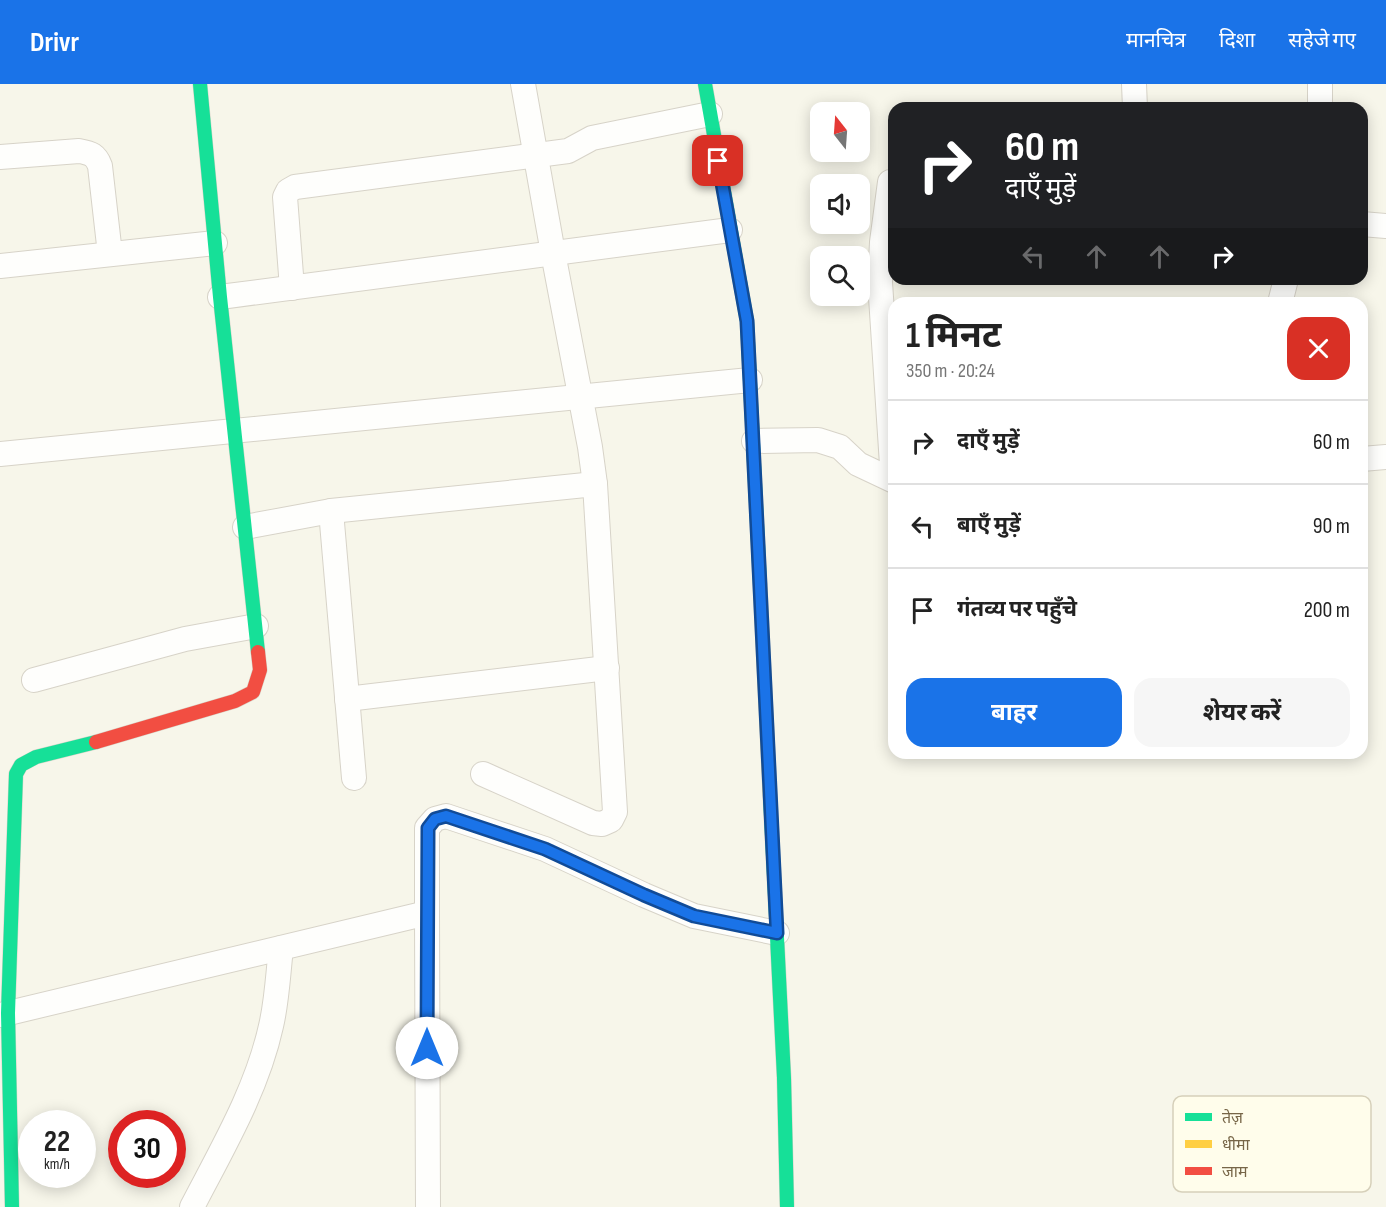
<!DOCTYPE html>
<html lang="hi">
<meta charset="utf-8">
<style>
:root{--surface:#fff;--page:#f6f6f6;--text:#222;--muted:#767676;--line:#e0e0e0;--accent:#1a73e8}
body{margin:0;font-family:"Sofia Sans Condensed","Noto Sans Devanagari",sans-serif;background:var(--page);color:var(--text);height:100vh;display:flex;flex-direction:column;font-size:22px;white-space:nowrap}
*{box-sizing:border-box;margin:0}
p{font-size:20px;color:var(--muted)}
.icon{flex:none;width:33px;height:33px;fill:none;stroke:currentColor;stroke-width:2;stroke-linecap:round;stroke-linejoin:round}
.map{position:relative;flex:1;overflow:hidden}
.side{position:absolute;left:888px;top:213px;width:480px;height:462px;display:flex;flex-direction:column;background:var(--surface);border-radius:18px;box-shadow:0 3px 15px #0003}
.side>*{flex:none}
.banner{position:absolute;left:888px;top:18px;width:480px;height:183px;border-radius:18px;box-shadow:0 3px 15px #0003;background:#202124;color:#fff;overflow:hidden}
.needle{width:39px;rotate:343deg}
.controls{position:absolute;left:810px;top:18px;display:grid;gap:12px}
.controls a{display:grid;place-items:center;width:60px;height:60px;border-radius:12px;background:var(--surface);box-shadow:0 3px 15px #0003;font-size:30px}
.speed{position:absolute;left:18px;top:1026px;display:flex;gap:12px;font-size:30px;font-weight:700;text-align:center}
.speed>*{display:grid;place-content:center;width:78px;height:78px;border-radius:50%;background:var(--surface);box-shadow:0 3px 15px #0003;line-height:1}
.speed small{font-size:15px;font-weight:400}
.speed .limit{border:9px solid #d22;background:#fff;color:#111}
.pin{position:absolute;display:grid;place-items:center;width:51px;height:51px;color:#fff;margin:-26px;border-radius:12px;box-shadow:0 3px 9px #0006}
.me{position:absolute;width:66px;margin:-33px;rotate:0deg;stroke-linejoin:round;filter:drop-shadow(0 0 4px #0008)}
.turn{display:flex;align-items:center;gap:21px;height:126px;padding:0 18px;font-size:27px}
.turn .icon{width:78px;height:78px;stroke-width:2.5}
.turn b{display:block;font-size:42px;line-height:51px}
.lanes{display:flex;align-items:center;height:57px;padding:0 18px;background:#0003;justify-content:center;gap:30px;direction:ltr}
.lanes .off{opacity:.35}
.round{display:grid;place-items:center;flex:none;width:63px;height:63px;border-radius:18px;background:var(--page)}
.head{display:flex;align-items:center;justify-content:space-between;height:102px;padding:0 18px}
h1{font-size:36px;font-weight:700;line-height:45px}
.button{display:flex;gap:12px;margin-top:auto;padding:12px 18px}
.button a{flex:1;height:69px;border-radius:18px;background:var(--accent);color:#fff;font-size:24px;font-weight:700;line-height:69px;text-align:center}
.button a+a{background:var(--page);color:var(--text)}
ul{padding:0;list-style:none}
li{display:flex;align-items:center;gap:18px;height:84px;padding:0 18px;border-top:2px solid var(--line)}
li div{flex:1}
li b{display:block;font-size:22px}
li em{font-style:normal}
header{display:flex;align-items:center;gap:36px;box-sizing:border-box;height:84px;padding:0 30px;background:var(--accent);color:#fff}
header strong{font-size:28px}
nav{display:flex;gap:33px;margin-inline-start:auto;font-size:21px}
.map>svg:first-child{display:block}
</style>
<header>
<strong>Drivr</strong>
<nav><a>मानचित्र</a><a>दिशा</a><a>सहेजे गए</a></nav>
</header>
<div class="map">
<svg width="1386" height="1123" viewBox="0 0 1386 1123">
<rect width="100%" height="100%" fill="#f7f6ea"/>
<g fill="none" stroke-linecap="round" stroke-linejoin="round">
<defs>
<g id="street">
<polyline points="1134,0 1135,24"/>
<polyline points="1320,24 1320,0"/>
<path d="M0,73L79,67C91,69 96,71 100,82L110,170"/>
<polyline points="890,98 882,158 880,198 893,396"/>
<polyline points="1362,140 1386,142"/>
<polyline points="0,182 215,159"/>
<polyline points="292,204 285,113 288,107 295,103 568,67 592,54 710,30"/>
<polyline points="220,213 730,146"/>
<polyline points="1280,219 1286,195"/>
<polyline points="754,357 818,356 840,363 858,380 894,397"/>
<polyline points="0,370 750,296"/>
<polyline points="1362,375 1386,373"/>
<polyline points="331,427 354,694"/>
<polyline points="245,443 331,427 595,400"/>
<polyline points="34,596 185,555 256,542"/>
<polyline points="347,615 607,584"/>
<polyline points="483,690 593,739 602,740 611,736 615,728 595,400 590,363 553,169 523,0"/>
<polyline points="427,829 428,1123"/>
<polyline points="0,931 427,829 427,744 435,735 446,732 545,765 644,811 694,832 777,849"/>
<path d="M192,1123C222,1065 257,1006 271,942C277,917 278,890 281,864"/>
</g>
<g id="fast">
<polyline points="200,0 220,213 258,568"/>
<polyline points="705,0 747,237 760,500"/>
<polyline points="770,712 784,994 787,1123"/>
<polyline points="12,1123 8,929 16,690 21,681 36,673 96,658"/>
</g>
<polyline id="slow" points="760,500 770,712"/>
<polyline id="jam" points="96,658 235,617 253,608 260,586 258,568"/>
</defs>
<use href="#street" stroke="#d7d3c8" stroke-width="26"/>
<use href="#fast" stroke="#d7d3c8" stroke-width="15"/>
<use href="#slow" stroke="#d7d3c8" stroke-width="15"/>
<use href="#jam" stroke="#d7d3c8" stroke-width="15"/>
<use href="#street" stroke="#fefefc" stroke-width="24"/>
<use href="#fast" stroke="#16e098" stroke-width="14"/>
<use href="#slow" stroke="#ffcf43" stroke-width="14"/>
<use href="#jam" stroke="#f24e42" stroke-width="14"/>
</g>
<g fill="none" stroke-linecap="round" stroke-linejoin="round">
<defs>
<polyline id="route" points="427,964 428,744 435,735 446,732 545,765 644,811 694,832 777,849 747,237 718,77"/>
</defs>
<use href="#route" stroke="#114b97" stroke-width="15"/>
<use href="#route" stroke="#1a73e8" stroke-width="10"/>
</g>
<rect x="1173" y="1012" width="198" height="96" rx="9" fill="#fffdeb" stroke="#d6d0ba" stroke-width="1.5"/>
<rect x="1185" y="1029" width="27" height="8" fill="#16e098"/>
<rect x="1185" y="1056" width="27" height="8" fill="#ffcf43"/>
<rect x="1185" y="1083" width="27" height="8" fill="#f24e42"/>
<g font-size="16" fill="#776648">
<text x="1222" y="1039">तेज़</text>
<text x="1222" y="1066">धीमा</text>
<text x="1222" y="1093">जाम</text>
</g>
</svg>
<div class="controls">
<a><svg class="needle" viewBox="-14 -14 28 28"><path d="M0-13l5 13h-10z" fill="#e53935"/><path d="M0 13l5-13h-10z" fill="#767676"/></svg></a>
<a><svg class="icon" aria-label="sound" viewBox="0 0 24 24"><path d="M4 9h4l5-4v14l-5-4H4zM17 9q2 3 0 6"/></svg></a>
<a><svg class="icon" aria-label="search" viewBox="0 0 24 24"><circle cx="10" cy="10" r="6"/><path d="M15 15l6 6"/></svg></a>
</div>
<div class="speed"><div>22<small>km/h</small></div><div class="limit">30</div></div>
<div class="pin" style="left:718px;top:77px;background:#d93025"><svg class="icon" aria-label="arrive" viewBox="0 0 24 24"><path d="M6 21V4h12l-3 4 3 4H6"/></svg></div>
<svg class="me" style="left:427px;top:964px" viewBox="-20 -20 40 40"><circle r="19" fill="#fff"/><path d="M0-13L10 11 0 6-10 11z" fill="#1a73e8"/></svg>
<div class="banner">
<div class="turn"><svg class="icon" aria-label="right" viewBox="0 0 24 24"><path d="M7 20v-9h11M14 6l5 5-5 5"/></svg><div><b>60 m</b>दाएँ मुड़ें</div></div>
<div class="lanes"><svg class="icon off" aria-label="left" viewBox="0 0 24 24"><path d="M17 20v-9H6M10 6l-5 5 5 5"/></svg><svg class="icon off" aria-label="ahead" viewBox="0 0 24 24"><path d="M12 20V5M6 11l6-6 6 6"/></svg><svg class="icon off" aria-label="ahead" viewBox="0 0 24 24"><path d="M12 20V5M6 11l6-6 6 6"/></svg><svg class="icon" aria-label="right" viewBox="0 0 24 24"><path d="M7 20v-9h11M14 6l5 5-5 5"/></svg></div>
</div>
<section class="side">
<div class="head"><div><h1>1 मिनट</h1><p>350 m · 20:24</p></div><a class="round" style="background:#d93025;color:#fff"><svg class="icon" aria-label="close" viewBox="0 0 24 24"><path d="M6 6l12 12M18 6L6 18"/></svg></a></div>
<ul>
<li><svg class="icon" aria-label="right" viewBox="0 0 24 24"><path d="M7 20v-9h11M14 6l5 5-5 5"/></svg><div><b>दाएँ मुड़ें</b></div><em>60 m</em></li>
<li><svg class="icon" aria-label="left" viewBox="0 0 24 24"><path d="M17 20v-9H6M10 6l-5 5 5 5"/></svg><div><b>बाएँ मुड़ें</b></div><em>90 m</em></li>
<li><svg class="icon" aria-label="arrive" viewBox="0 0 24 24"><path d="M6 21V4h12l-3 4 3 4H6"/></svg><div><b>गंतव्य पर पहुँचे</b></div><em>200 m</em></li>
</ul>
<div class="button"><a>बाहर</a><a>शेयर करें</a></div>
</section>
</div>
